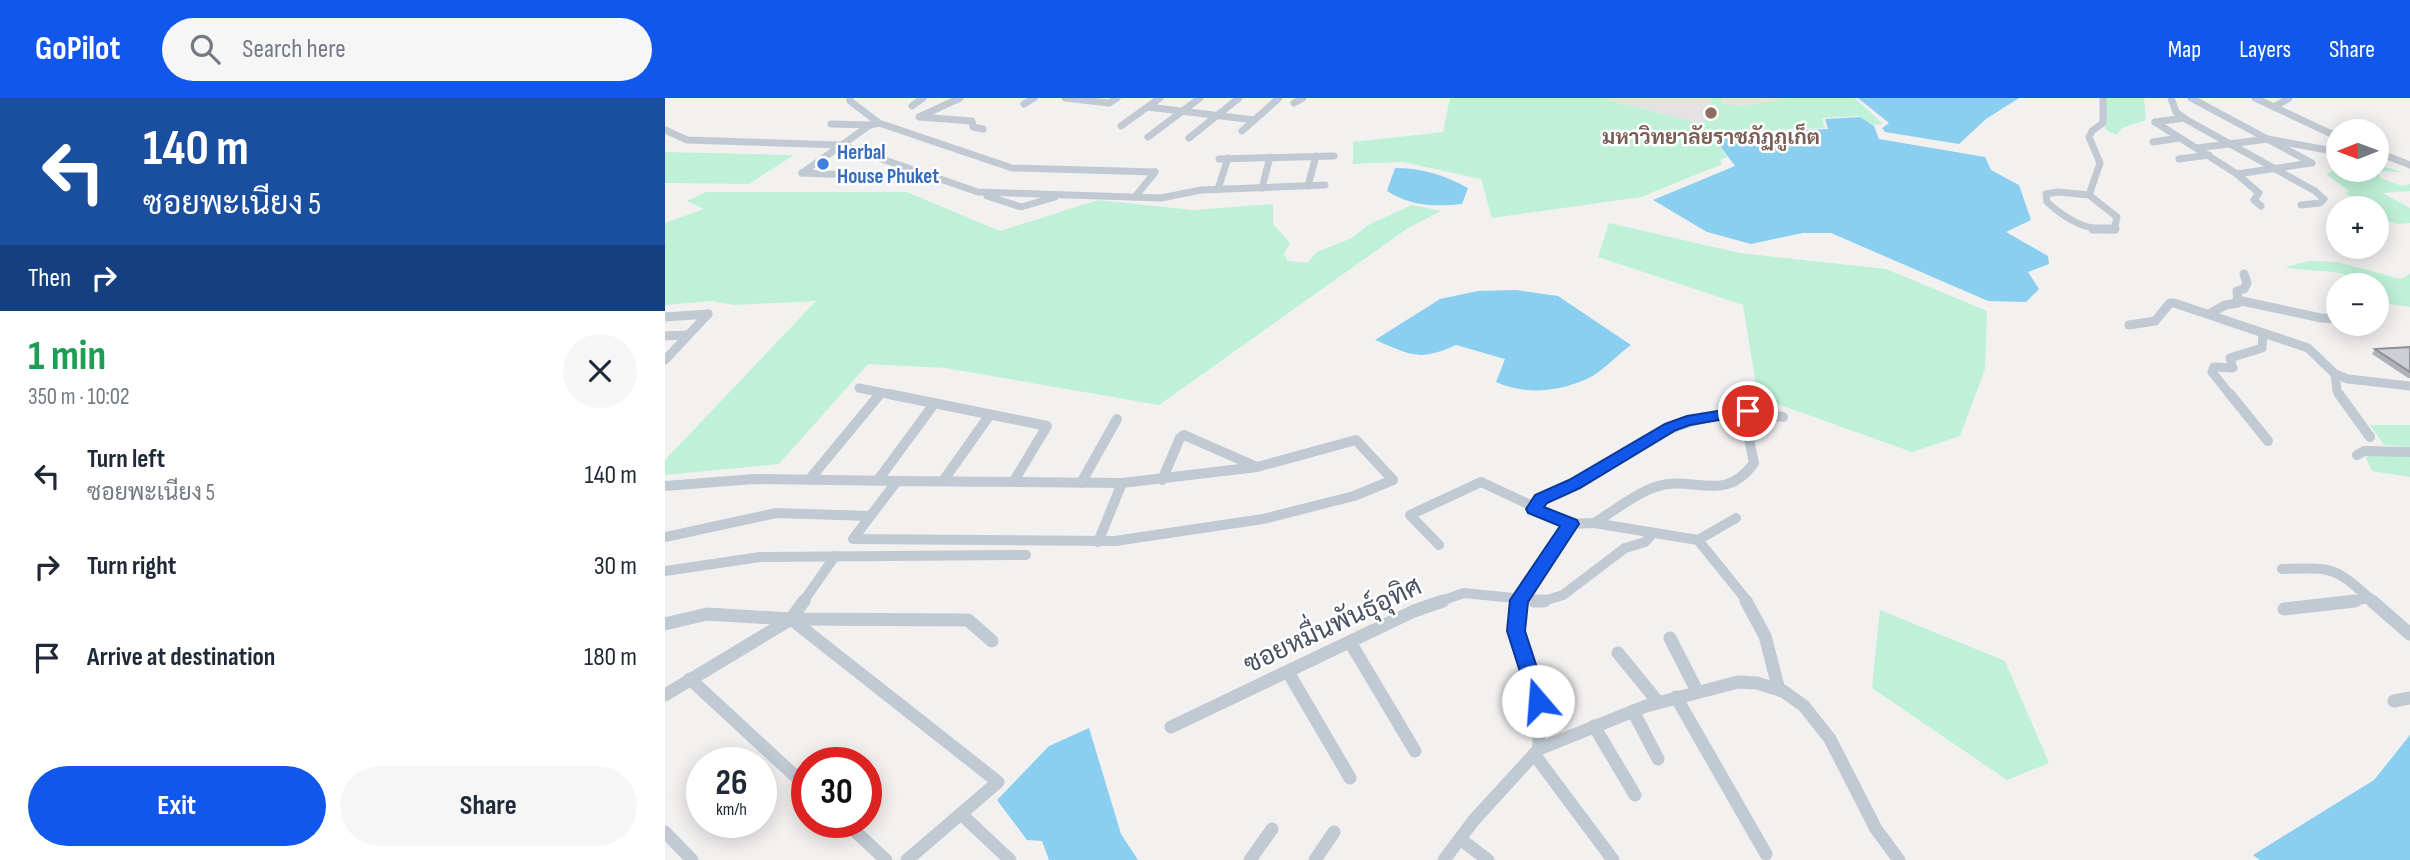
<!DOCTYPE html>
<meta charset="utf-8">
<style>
:root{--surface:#fff;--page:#f6f6f7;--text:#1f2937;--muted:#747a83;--accent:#1257eb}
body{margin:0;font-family:"Sofia Sans Condensed",Sarabun,sans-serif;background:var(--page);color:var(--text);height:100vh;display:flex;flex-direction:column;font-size:26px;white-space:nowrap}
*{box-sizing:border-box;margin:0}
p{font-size:23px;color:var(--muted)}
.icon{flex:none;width:38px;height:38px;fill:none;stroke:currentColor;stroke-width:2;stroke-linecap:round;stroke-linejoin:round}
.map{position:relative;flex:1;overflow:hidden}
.drawer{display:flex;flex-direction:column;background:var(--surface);width:665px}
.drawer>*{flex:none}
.banner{background:#1a4fa0;color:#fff;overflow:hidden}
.needle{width:46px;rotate:269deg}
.fabs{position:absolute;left:1661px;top:21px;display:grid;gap:14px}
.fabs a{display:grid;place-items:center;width:63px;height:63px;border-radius:50%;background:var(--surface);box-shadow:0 4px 18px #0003;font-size:35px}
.speed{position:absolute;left:21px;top:649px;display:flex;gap:14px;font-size:35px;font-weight:700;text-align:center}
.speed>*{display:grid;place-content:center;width:91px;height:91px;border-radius:50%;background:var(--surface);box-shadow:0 4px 18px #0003;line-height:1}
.speed small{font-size:18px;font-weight:400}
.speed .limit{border:10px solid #d22;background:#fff;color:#111}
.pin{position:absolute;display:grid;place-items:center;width:60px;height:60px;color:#fff;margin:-30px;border:4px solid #fff;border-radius:50%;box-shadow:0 2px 7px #0007}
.me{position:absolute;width:77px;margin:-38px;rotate:342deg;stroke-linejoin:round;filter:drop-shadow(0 0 5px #0008)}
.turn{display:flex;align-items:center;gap:24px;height:147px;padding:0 28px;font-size:32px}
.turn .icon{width:91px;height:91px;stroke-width:2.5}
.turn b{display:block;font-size:49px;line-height:60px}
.then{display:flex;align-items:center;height:66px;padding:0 28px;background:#0003;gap:14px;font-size:26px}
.round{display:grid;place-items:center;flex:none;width:74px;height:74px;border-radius:37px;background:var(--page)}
.overview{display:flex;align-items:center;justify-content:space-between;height:119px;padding:0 28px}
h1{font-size:42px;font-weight:700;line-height:52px;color:#1e9e55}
.button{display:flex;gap:14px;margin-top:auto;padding:14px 28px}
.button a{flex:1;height:80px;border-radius:42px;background:var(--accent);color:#fff;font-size:28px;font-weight:700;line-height:80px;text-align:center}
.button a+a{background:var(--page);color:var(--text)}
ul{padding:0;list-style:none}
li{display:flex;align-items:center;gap:21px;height:91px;padding:0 28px}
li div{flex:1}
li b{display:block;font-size:26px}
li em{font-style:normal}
header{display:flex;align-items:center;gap:42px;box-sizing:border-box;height:98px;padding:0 35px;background:var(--accent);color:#fff}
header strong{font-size:33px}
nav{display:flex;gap:38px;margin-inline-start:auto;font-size:24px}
.search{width:490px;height:63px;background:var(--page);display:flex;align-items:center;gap:18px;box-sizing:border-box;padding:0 24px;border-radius:38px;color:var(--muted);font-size:26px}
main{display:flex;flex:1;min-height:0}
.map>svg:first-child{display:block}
</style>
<header>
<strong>GoPilot</strong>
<div class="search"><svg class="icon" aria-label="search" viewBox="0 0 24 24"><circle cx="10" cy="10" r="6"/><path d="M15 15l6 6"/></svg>Search here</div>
<nav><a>Map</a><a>Layers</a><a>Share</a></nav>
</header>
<main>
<section class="drawer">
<div class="banner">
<div class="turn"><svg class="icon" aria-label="left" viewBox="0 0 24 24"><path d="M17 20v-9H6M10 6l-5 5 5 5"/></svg><div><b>140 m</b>ซอยพะเนียง 5</div></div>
<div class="then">Then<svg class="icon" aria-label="right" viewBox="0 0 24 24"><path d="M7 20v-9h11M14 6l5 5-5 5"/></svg></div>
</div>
<div class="overview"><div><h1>1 min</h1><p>350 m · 10:02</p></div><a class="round"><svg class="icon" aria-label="close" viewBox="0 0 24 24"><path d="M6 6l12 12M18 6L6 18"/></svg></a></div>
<ul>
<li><svg class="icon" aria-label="left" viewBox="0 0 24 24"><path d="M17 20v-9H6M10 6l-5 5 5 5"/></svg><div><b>Turn left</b><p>ซอยพะเนียง 5</p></div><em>140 m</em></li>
<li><svg class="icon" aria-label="right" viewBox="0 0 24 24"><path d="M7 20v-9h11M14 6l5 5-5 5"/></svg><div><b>Turn right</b></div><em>30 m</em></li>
<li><svg class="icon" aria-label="arrive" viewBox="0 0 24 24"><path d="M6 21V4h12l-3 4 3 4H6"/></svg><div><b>Arrive at destination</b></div><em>180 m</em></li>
</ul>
<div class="button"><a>Exit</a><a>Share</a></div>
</section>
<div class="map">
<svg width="1745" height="762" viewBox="0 0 1745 762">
<rect width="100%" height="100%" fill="#f3f1f0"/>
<polygon fill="#e4e2e2" points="935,0 1147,0 1051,30"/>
<g fill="#bef1d8">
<polygon points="785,0 935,0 1033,25 1052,19 1045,0 1057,0 1057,6 1080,8 1124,0 1190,0 1218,26 1209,27 1193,18 1157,20 1160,30 1109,32 1099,40 1083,41 1067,32 1045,35 1062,59 1055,62 1057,66 976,99 827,120 816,81 738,64 688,66 688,44 778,34"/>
<polygon points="1441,0 1479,0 1481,22 1457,30 1451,37 1440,31"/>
<polygon points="0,54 129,57 84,86 0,85"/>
<polygon points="1712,67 1738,74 1713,73 1715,80 1737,88 1745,86 1745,93 1718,95 1745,110 1745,125 1732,126 1714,120 1717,116 1714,112 1703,109 1680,95 1684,93 1661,76 1673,71 1712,72"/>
<polygon points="41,94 242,94 335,133 433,102 528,112 608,106 608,126 625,145 619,156 623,163 642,165 652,154 687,140 705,126 747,107 776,113 743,130 494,307 281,270 203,266 114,366 0,377 0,362 151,203 69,207 47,203 0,207 0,125 39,111 22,103"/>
<polygon points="944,125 1075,155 1221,171 1322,213 1320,271 1295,338 1247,354 1093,299 1078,207 933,159"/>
<path d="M1644,163L1672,164L1736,181L1745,176V209L1712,204V187H1698L1699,185C1676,169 1645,175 1620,169Z"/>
<polygon points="1705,327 1745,327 1745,349 1719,347"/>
<polygon points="1708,356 1745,357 1745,379 1707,373 1701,360"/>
<polygon points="1215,512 1340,563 1384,665 1342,682 1207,590"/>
</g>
<g fill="#8acff0">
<polygon points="1193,0 1354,0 1321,21 1294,46 1220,34 1217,30 1224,25"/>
<polygon points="1195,19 1209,28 1214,41 1320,59 1326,72 1354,87 1366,122 1341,134 1383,158 1384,166 1363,174 1374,191 1361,204 1323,203 1166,135 1138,135 1086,146 1042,134 988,102 1070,68 1045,35 1066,33 1082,43 1103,42 1113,33 1163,31 1160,21"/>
<path d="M730,70C757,70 780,77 803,90L797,106C771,109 745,108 722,93Z"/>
<path d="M851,192L893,198L966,247C952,257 937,274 922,281C892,294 860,297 831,284L840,261L791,247C753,264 747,257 710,242L775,201L813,193Z"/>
<polygon points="424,630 456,736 473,762 384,762 377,743 362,742 332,702 384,648"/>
<polygon points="1745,637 1745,762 1595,762 1588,757 1709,682"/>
</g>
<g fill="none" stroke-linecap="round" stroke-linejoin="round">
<g stroke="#c1c9d3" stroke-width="7">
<polyline points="185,0 185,3 214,25 347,70 490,74"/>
<polyline points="295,0 254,19 307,23 308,29 318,31"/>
<polyline points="400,0 444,5 452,0"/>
<polyline points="1506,0 1511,14 1522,22 1650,93 1659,101 1655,105 1636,107"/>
<polyline points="1526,0 1647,65"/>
<polyline points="1590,0 1673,39"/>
<polyline points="629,5 638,0"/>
<polyline points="359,6 369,0"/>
<polyline points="247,8 258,0"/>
<polyline points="483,9 589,22"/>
<polyline points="1609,9 1624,0"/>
<polyline points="1490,24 1572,76 1594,95 1589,102 1596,108"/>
<polyline points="1490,24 1519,20"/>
<polyline points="166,26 205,27"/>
<polyline points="456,28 495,0"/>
<polyline points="0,32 22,42 176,47 313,94 496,100 536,92 660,87"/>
<polyline points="577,33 614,0"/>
<polyline points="483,39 535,0"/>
<polyline points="524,40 574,0"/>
<polyline points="1488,44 1514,40"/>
<polyline points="1532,50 1603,41 1673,54"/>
<polyline points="1712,54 1745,67"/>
<polyline points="554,61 669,58"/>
<polyline points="1514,61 1544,57"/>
<polyline points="137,75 260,80"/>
<polyline points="137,75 205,27 214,25"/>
<polyline points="1572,76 1646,65"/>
<polyline points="643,88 651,58"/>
<polyline points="597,90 605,59"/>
<polyline points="553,91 563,60"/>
<path d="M1393,94L1424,97L1452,119L1449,132C1421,133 1402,122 1382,104L1381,96Z"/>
<polyline points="1424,97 1435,65 1424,39 1427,33 1438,25 1438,0"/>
<polyline points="322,98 356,109 390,99"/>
<polyline points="470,99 490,74"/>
</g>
<g stroke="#c1c9d3" stroke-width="9">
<polyline points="1428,131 1450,131"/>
<polyline points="1572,202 1656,220 1673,221"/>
<polyline points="1544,216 1560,207 1573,205 1572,193 1579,191 1582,185 1579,176"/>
<polyline points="0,219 43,216"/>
<polyline points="1464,227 1490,223 1505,205 1509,205 1643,250 1670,276 1683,281 1745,288"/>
<polyline points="0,238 23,237"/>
<polyline points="0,262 43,216"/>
<polyline points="1670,276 1672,293 1675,298"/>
<polyline points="194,290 233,298"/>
<polyline points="214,298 216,295"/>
<polyline points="1566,298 1547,274 1549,269 1568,270 1565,260 1597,250 1598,235"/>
</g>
<g stroke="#c1c9d3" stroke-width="10">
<polyline points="224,296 382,328 349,383"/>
<polyline points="1565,296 1603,343"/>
<polyline points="1674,296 1705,339"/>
<polygon points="691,342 728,382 689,398 598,421 450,443 188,441 232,383 457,385 592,369"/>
<polyline points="1692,357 1699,353 1745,354"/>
<polyline points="144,382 215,296"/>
<polyline points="213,382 269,306"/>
<polyline points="497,382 515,340 519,337 592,369"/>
<polyline points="278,383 324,318"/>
<polyline points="416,385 452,321"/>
<polyline points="0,388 89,381 232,383"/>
<path d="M869,411C880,395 901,390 918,381C992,337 1027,306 1118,319"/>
<path d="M929,425C948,414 969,396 990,389C1028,376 1059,407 1089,365L1083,336"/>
<polyline points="0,439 111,415 205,418"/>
<polyline points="1033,442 1071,420"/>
<polyline points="433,444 457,385"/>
<polyline points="774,447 745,417 816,384 906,426 929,425 1033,442 1083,504"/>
<path d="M1617,471C1672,470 1667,468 1709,504"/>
<polyline points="0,473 95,459 361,457"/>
<polyline points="138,504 170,458"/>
<polyline points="773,504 799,495 878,503 898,497 960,450 980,444 988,435"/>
<polyline points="854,504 906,426"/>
<polyline points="1679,504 1705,500"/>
</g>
<g stroke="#c1c9d3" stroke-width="13">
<polyline points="854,503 851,533 873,603 874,651"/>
<polyline points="869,503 879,503"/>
<polyline points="1081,503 1100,538 1114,592"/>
<polyline points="1707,503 1745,536"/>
<polyline points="1619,511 1690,503"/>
<polyline points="126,521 333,684 242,762"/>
<polyline points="0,526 42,516 126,521 303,522 327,543"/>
<polyline points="1005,540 1032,593"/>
<polyline points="685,544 750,653"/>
<polyline points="953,555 993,604"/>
<polyline points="623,574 685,680"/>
<polyline points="25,581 142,689"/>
<polyline points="0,597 126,521 139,503"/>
<polyline points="1011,599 1101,756"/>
<polyline points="1729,603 1745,600"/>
<polyline points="968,613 993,661"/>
<polyline points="929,628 970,697"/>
<polyline points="506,629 749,513 778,503"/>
<polyline points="869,656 948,762"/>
<polyline points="296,716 345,762"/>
<polyline points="180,724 221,762"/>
<polyline points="0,734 27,762"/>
<polyline points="795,741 823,762"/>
<polyline points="585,762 607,731"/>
<polyline points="650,762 669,734"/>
<polyline points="779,762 809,722 874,651 981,608 1073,584 1092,585 1118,593 1139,608 1165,641 1211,731 1234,762"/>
</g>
</g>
<polygon fill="#afb2b8" points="1745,249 1745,280 1743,280 1707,256 1710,251"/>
<polygon fill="#cccfd6" stroke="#8f9196" stroke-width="2" points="1745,249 1745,274 1710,251"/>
<polygon fill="#1257eb" stroke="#0c3999" stroke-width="2" points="1083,308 1090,313 1088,316 1025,327 1011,332 915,390 882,405 879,409 912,422 914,426 863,504 860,533 883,603 880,608 873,611 866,608 842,533 845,502 895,428 863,415 861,411 870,397 904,382 1000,326 1022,318"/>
<circle fill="#8d6e63" stroke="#fff" stroke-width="2.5" cx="1046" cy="15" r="7"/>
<circle fill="#3f7fe0" stroke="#fff" stroke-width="2.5" cx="158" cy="66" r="7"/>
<g text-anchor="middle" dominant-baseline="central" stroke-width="5" stroke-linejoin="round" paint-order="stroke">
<g font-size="21" font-weight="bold" fill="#785e54" stroke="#fff">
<text x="1046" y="39">มหาวิทยาลัยราชภัฏภูเก็ต</text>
</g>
<g font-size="21" font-weight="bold" fill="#366cbe" stroke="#fff" text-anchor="start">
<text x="172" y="54">Herbal<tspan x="172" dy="24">House Phuket</tspan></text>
</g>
<g font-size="26" fill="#47515f" stroke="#fff">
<text transform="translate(668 528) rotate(-25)">ซอยหมื่นพันธุ์อุทิศ</text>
</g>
</g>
</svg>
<div class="fabs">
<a><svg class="needle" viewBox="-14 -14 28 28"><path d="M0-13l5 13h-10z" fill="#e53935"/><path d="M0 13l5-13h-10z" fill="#747a83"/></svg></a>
<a>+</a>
<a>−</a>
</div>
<div class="speed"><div>26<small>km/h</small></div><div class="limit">30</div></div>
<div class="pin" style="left:1083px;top:313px;background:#d93025"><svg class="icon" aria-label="arrive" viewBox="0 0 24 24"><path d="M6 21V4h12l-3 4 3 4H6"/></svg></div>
<svg class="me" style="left:873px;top:603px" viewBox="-20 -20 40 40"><circle r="19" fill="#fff"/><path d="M0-13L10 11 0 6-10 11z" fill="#1257eb"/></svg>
</div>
</main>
